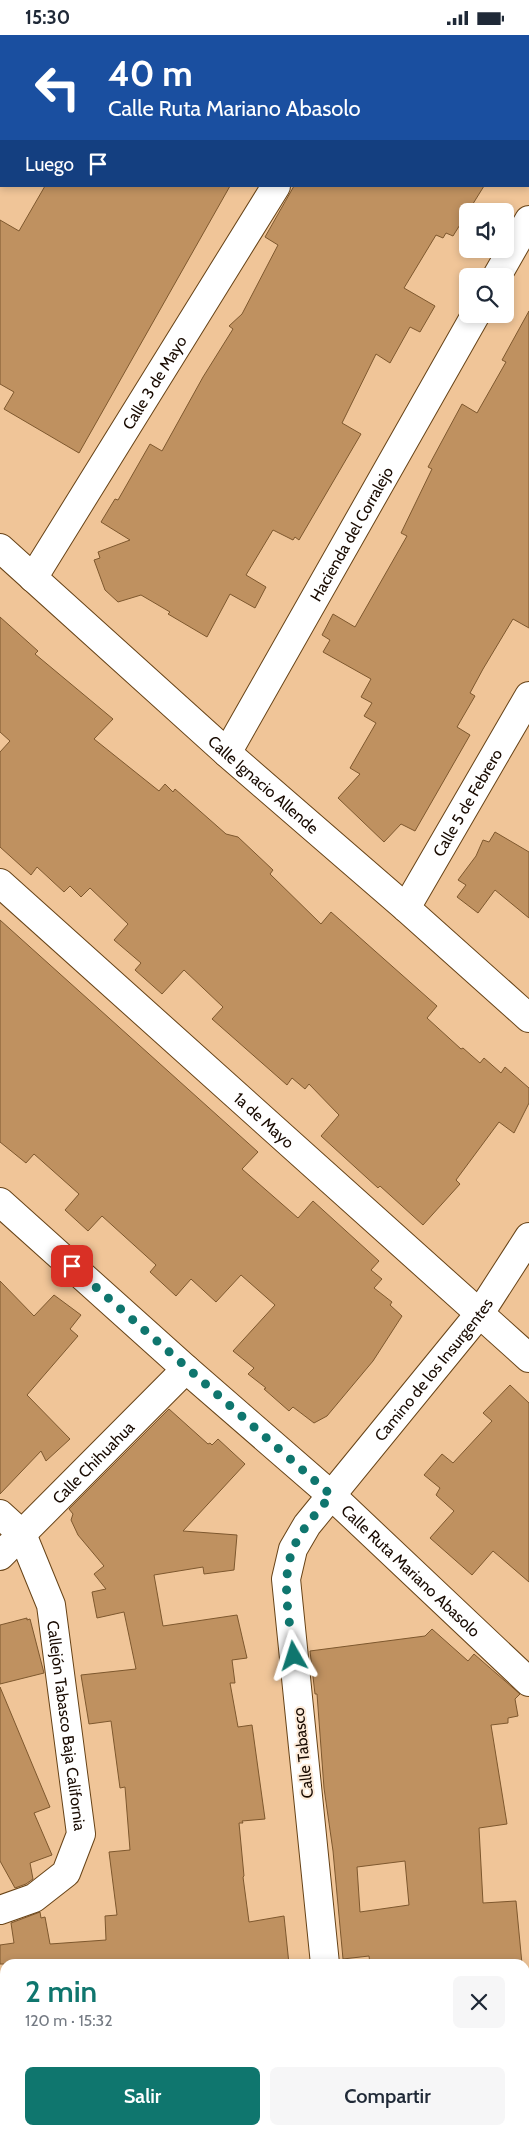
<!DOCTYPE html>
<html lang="es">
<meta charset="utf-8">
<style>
:root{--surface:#fff;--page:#f6f6f7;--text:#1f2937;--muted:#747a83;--accent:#0f766e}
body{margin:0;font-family:Cabin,sans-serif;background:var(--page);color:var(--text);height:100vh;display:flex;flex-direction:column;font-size:19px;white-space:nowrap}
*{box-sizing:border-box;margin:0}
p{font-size:16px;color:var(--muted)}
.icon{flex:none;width:28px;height:28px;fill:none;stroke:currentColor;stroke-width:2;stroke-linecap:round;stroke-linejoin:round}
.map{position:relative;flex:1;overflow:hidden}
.side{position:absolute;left:0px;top:1924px;width:530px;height:176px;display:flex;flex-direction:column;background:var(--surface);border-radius:15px 15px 0 0;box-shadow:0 2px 8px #0003}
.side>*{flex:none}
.hud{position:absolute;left:0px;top:0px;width:530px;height:152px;box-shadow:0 2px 8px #0003;background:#1a4fa0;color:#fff;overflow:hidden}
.buttons{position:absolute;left:459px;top:168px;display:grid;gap:10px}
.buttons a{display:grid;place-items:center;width:55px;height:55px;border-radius:8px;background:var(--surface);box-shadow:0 2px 8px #0003;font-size:25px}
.pin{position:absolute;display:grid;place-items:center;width:42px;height:42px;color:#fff;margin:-21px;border-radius:10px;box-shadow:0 2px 8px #0006}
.me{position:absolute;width:55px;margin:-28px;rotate:354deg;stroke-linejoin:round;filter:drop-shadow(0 0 4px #0008)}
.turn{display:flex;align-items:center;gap:18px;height:105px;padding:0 25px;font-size:22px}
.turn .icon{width:65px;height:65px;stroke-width:2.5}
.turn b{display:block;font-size:35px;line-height:42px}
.then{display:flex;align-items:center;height:48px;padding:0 25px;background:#0003;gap:10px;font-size:19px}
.round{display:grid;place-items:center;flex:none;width:52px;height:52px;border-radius:8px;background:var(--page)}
.headline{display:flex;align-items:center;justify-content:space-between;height:85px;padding:0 25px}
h1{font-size:30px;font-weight:600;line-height:38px;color:var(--accent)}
.primary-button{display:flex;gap:10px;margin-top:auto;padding:10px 25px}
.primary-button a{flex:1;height:58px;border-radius:8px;background:var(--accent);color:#fff;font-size:20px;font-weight:600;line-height:58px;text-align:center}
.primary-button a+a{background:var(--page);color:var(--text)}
.status{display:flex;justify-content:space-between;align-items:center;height:35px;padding:0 25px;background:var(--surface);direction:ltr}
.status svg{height:14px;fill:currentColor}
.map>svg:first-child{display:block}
</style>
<div class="status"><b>15:30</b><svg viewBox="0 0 49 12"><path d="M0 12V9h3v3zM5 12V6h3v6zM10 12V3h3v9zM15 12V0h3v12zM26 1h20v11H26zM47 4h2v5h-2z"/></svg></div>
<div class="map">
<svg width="529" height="2099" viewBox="0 0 529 2099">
<rect width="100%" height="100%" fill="#f0c598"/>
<g fill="#bf9160" stroke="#7e582e" fill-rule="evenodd">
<polygon points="45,151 230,151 79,418 4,374 14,357 0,349 0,185 19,196"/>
<polygon points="294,151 484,151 453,201 446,198 443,203 436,200 404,253 435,271 420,297 410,292 390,328 376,319 342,388 361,399 299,505 295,502 293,505 273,495 246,540 266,552 255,573 230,559 207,602 168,579 170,577 141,560 118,567 105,555 94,525 100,523 98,517 130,505 101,487 115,464 118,465 150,409 162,416 203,342 233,294 229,291 242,279 278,210 265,202"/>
<polygon points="529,276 529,593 513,584 483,634 470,658 475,661 457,692 470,700 415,796 401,789 384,807 338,763 360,739 350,733 376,688 364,681 372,668 361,662 371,644 323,617 330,605 322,600 333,579 355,592 407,501 401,498 432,434 428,432 462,369 477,378 506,327 502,325"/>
<polygon points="0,582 38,616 35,619 113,684 94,704 159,756 165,749 173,757 175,754 226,799 238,802 273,835 270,839 321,889 331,877 437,971 427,983 461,1014 463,1013 480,1028 484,1023 501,1038 505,1032 529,1053 529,1068 514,1098 499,1087 456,1145 460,1149 423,1190 380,1151 378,1153 321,1101 339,1080 309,1049 305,1054 292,1043 287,1050 212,984 223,972 184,935 162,959 135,935 141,928 114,905 128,889 90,853 81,862 70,851 64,857 37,832 31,840 0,812 0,717 10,706 0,697"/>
<polygon points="495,797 529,817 529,883 495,855 478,878 457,862 466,850 458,845 476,821 483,805 489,807"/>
<polygon points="0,885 258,1117 242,1134 298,1183 313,1166 379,1226 371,1235 382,1244 374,1253 392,1267 390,1270 402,1281 373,1326 327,1381 314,1388 293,1372 289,1376 264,1354 266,1353 248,1339 254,1333 233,1316 275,1270 241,1240 216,1267 191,1244 176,1261 150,1237 156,1230 102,1181 88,1196 65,1175 79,1159 34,1119 26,1128 0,1107"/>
<polygon points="0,1246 34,1281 54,1260 81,1280 70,1294 78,1301 27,1360 70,1404 46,1426 41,1416 0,1459"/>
<polygon points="510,1350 529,1368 529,1547 493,1516 472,1540 430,1503 454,1476 436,1460 440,1453 424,1440 442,1419 453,1428 492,1386 483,1378"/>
<polygon points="169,1374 208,1409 210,1408 212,1410 218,1404 245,1429 183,1496 237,1500 234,1535 204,1539 203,1532 154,1540 163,1591 237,1580 247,1623 232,1625 235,1648 230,1648 238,1692 252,1690 265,1784 242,1786 243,1788 239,1788 244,1841 243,1842 249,1887 284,1881 289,1929 0,1929 0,1910 14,1908 11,1888 40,1877 41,1883 45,1882 50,1909 106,1905 105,1881 117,1880 109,1817 130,1815 125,1752 120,1753 111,1686 89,1689 81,1640 136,1634 124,1577 97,1583 92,1557 106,1554 94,1539 104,1531 78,1500 71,1485 73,1479 69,1474"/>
<polygon points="27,1583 27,1585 30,1584 44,1638 0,1649 0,1590"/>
<path d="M432,1594L468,1626L474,1619L520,1659L515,1664L518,1681L508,1683V1688L491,1690L507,1789L479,1793L483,1868L516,1866L522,1929H370L369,1921L343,1924L333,1816L324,1753L317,1659H315L310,1616L425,1601ZM405,1826L409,1870L360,1877L357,1832Z"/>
<polygon points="0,1652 50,1772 34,1778 52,1820 30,1828 33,1844 26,1849 15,1853 0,1826"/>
</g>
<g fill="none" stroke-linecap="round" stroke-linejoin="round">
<defs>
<g id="minor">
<polyline points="434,0 436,1"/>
<polyline points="79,1 79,0"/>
<polyline points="369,1 370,0"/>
<polyline points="0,134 1,131"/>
<polyline points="497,241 529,185"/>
<path id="s1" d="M0,513L227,718L406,873L529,983"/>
<path id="s2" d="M33,543L276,151"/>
<path id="s3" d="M227,718L476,279"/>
<path id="s4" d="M0,848L529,1323"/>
<path id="s5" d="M406,873L529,661"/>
<path id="s6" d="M0,1167L186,1334L331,1460L529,1647"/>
<path id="s7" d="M0,1479L22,1499L51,1570L81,1799L66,1838L34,1863L0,1875"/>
<path id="s8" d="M0,1521L186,1334"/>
<path id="s9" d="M325,1929L286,1544L293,1514L307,1490L480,1278L529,1202"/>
<polyline points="525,2019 529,2018"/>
<polyline points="0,2089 5,2088"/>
<polyline points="342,2095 342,2099"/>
</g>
</defs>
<use href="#minor" stroke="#674317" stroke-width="30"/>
<use href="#minor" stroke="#fff" stroke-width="28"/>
</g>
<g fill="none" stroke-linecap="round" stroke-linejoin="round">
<path stroke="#0f766e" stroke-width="9" stroke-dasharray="0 16.2" d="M72,1231L331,1460C318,1477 301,1494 293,1514C280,1547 290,1587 294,1621"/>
</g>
<g text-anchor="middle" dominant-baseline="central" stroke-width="4" stroke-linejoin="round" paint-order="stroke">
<g font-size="16" fill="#180a00" stroke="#fdebd9">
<text stroke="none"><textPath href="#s2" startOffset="230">Calle 3 de Mayo</textPath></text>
<text stroke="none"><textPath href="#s3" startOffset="252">Hacienda del Corralejo</textPath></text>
<text stroke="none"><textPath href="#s1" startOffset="354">Calle Ignacio Allende</textPath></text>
<text stroke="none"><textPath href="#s5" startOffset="122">Calle 5 de Febrero</textPath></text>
<text stroke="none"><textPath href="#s4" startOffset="355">1a de Mayo</textPath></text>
<text stroke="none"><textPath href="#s9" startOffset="646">Camino de los Insurgentes</textPath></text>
<text stroke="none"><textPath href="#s8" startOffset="132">Calle Chihuahua</textPath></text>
<text stroke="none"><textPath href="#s6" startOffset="552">Calle Ruta Mariano Abasolo</textPath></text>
<text stroke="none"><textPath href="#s7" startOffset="228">Callejón Tabasco Baja California</textPath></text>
<text transform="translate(303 1718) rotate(-96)">Calle Tabasco</text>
</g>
</g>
</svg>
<div class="buttons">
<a><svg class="icon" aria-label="sound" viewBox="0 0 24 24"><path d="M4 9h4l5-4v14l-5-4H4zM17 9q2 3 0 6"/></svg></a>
<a><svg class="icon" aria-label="search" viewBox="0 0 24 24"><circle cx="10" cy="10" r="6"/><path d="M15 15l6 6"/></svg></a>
</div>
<div class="pin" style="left:72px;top:1231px;background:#d93025"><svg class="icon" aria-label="arrive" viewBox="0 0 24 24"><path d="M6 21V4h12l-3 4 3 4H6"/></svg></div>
<svg class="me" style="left:294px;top:1621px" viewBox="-20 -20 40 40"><path d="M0-17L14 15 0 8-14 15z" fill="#0f766e" stroke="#fff" stroke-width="4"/></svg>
<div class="hud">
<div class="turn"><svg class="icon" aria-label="left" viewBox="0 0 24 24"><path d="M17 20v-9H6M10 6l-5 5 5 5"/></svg><div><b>40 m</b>Calle Ruta Mariano Abasolo</div></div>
<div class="then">Luego<svg class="icon" aria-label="arrive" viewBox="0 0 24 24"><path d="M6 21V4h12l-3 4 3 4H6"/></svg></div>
</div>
<section class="side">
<div class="headline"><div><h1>2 min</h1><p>120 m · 15:32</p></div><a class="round"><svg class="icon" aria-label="close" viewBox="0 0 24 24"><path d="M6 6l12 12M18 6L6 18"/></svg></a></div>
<div class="primary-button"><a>Salir</a><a>Compartir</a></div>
</section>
</div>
